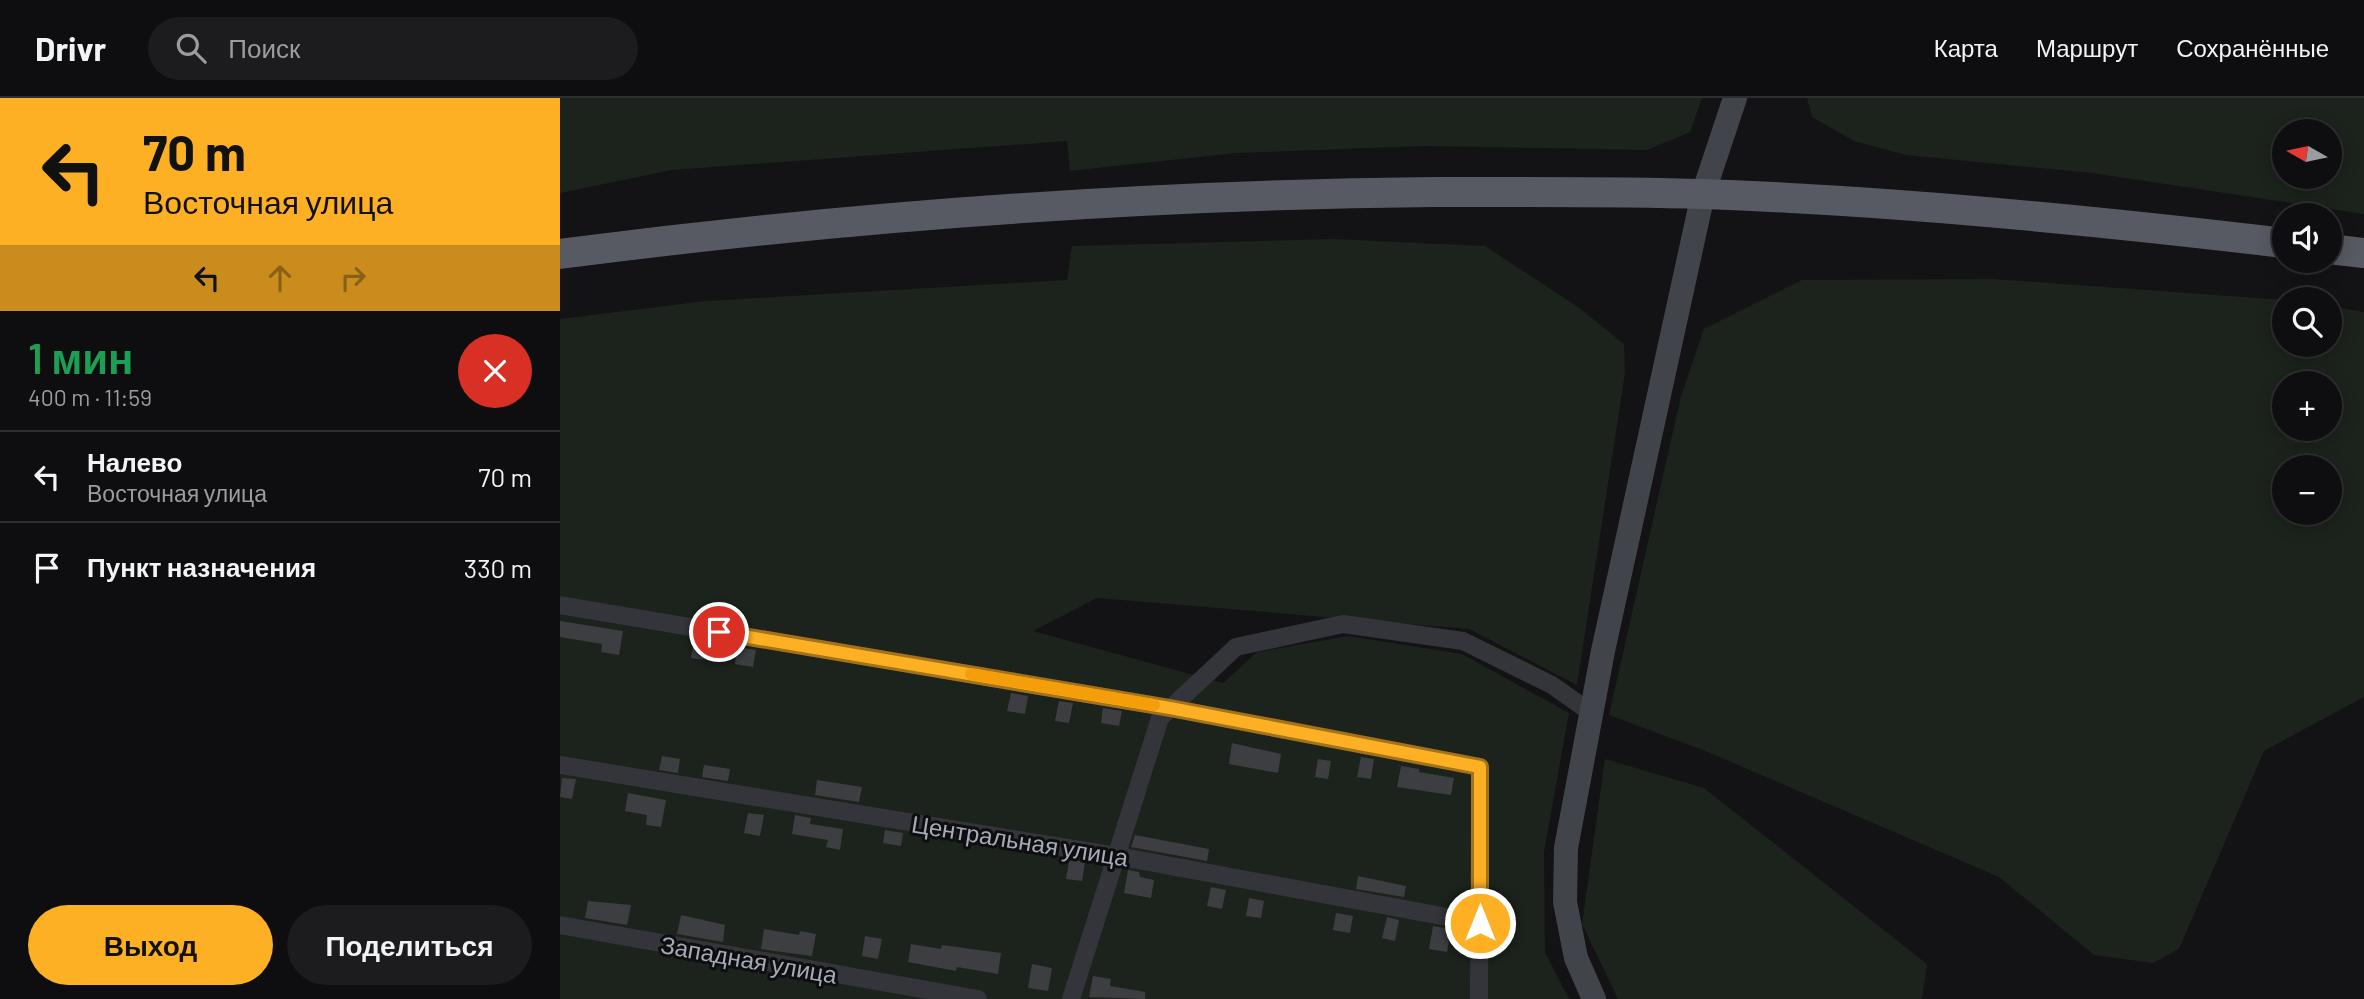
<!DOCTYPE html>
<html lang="ru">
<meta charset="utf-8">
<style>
:root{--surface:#0e0e10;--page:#1c1c1e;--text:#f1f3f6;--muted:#9b9c9f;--line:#2e2e30;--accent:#fdb023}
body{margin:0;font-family:Barlow,sans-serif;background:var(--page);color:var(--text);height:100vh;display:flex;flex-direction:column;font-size:26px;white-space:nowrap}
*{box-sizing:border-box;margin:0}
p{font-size:23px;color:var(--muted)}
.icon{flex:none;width:38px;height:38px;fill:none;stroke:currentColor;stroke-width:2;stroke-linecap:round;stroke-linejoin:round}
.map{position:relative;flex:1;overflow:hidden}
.drawer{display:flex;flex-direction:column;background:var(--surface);width:560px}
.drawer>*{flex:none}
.banner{background:#fdb023;color:#111;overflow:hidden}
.needle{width:46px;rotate:279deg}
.buttons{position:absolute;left:1712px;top:21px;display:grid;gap:14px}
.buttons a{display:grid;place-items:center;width:70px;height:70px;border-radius:50%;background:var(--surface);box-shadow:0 4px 18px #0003,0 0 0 2px var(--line);font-size:35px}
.pin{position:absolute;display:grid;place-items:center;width:60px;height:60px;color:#fff;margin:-30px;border:4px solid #fff;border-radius:50%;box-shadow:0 2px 7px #0007}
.me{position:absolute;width:77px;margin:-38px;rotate:0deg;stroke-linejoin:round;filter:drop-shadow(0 0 5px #0008)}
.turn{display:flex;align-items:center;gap:24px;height:147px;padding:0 28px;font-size:32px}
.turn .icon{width:91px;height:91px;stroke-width:2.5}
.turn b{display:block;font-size:49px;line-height:60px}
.lanes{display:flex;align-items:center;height:66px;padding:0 28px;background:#0003;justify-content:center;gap:35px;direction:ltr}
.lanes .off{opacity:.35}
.round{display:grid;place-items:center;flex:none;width:74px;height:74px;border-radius:37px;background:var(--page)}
.summary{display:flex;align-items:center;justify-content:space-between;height:119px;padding:0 28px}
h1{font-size:42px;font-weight:600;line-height:52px;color:#1e9e55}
.action{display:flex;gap:14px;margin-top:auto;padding:14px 28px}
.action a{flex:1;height:80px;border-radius:42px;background:var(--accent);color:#111;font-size:28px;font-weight:600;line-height:80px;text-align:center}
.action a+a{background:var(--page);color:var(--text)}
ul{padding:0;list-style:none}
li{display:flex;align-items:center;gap:21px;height:91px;padding:0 28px;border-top:2px solid var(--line)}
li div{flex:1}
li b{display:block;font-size:26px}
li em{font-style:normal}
header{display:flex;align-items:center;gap:42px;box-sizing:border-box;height:98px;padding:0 35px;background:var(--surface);border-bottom:2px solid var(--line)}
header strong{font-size:33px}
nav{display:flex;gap:38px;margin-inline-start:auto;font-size:24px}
.search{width:490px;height:63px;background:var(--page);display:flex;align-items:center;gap:18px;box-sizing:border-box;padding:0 24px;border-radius:38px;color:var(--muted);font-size:26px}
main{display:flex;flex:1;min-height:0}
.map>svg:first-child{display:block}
</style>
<header>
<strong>Drivr</strong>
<div class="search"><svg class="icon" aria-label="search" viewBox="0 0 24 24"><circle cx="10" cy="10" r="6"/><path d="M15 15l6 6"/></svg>Поиск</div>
<nav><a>Карта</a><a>Маршрут</a><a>Сохранённые</a></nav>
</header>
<main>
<section class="drawer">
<div class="banner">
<div class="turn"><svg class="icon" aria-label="left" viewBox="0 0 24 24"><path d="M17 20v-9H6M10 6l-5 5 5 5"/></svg><div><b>70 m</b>Восточная улица</div></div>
<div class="lanes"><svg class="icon" aria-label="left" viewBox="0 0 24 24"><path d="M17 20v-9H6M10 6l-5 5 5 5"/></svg><svg class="icon off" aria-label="ahead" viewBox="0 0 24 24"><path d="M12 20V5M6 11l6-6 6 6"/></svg><svg class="icon off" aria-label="right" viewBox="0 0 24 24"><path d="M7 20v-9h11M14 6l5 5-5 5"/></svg></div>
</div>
<div class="summary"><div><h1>1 мин</h1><p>400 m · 11:59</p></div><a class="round" style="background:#d93025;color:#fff"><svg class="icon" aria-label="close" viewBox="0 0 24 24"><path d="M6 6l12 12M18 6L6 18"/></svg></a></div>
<ul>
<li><svg class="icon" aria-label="left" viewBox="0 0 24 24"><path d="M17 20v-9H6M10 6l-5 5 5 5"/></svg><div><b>Налево</b><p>Восточная улица</p></div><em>70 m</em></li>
<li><svg class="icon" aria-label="arrive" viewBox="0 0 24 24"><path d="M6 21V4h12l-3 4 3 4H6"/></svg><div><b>Пункт назначения</b></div><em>330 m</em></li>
</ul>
<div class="action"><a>Выход</a><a>Поделиться</a></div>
</section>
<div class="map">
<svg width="1804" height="901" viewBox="0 0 1804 901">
<rect width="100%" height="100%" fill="#131315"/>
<g fill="#1b231c" fill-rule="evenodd">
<polygon points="0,0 1142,0 1130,34 1087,52 864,48 676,55 510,73 507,43 112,72 0,95"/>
<path d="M1247,0H1804V116L1532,75L1346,57L1294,43L1252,19ZM1724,33H1769V79H1724Z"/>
<polygon points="773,141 925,148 1018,209 1064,246 1065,275 1017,587 909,531 537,500 473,533 663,585 697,554 788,538 902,556 1009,615 984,754 985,854 1009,901 0,901 0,221 146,203 507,182 512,148"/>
<path d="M1433,181L1724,202V247H1769V208L1804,214V599L1704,653L1619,851L1593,865L1534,857L1439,779L1143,652L1049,617L1121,298L1144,231L1242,182ZM1724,285H1769V331H1724ZM1724,369H1769V415H1724Z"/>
<polygon points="1045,661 1144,690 1367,866 1362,901 1058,901 1022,826"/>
</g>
<g fill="#3d3e42">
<polygon points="0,523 63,533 59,557 41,554 42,546 0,539"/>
<polygon points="134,541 149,544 146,562 131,560"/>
<polygon points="177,549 196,552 193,569 175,566"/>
<polygon points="451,595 468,598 465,616 447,613"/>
<polygon points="499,603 513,605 509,625 495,623"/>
<polygon points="543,610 562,613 559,628 541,625"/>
<polygon points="672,645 721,656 718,675 669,666"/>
<polygon points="102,658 120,661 118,675 99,672"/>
<polygon points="801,659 814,661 811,681 797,679"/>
<polygon points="758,661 771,663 768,681 755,679"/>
<polygon points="144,667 170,671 168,683 142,679"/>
<polygon points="841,668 859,671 859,674 894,680 891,697 837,689"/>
<polygon points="2,680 16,681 12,701 0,699"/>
<polygon points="257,682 302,689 299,704 255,697"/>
<polygon points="68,695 106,702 101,729 86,727 87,717 65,713"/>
<polygon points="188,715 204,717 200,738 184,735"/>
<polygon points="235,717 251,720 250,726 283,731 280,752 266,749 268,742 232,736"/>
<polygon points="325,732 343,735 341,748 323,745"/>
<polygon points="575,737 649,751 647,763 571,749"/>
<polygon points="514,762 525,764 522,783 506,781 509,763"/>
<polygon points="568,772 579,774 580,779 594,782 591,800 564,795"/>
<polygon points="798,778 846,788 844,799 796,791"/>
<polygon points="651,789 666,792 662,811 647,808"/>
<polygon points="689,800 704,803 701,820 686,818"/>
<polygon points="28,803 71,807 67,827 25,820"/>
<polygon points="776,815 793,818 790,835 773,832"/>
<polygon points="121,817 165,827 163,844 117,836"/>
<polygon points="827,819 839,822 835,843 822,840"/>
<polygon points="873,828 891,831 887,854 869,851"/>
<polygon points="204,831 239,837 240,833 256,836 252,858 201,851"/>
<polygon points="305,838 322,841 318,861 302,858"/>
<polygon points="351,846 381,851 382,847 441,855 438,876 397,869 396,873 348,864"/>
<polygon points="472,866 492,870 488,893 468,890"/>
<polygon points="533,878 551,881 550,888 585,894 585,901 529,899"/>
</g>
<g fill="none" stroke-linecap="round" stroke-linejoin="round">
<g stroke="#34353a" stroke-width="18">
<polyline points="0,507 610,610 920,669 919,901"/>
<polyline points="0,667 557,758 920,825"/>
<polyline points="0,827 418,901"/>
<polyline points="511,901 600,620 676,549 783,526 903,543 992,587 1030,614"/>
</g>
<polyline stroke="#42444b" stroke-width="24" points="1034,901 1016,860 1005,804 1006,750 1043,553 1143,96 1175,0"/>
<g stroke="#585a63" stroke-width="30">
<polyline points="1769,151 1804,155"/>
<path d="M0,156C290,118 583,97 875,94C964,94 1054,93 1144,96C1338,103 1531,122 1724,145"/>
</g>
</g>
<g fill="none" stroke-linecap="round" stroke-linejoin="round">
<defs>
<polyline id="route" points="159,534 610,610 920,669 920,825"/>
</defs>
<use href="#route" stroke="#a47217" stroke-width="18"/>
<use href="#route" stroke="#fdb023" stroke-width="12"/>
<polyline stroke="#f59e0b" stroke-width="12" points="411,576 594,607"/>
</g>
<g text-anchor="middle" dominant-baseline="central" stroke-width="6" stroke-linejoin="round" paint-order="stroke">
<g font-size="24" fill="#a4aab6" stroke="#0e0e10">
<text transform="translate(460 742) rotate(9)">Центральная улица</text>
<text transform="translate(189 861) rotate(10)">Западная улица</text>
</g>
</g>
</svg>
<div class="buttons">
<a><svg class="needle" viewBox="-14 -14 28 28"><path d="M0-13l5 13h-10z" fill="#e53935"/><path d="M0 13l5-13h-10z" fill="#9b9c9f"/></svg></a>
<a><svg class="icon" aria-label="sound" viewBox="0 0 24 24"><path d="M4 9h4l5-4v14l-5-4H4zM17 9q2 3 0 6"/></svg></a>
<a><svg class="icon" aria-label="search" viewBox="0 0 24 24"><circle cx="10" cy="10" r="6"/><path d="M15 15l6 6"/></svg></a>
<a>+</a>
<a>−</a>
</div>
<div class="pin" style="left:159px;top:534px;background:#d93025"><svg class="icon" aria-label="arrive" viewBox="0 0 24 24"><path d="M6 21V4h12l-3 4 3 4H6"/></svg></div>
<svg class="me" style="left:920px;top:825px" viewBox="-20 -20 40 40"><circle r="17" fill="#fdb023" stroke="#fff" stroke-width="3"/><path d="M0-11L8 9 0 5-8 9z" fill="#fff"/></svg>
</div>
</main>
